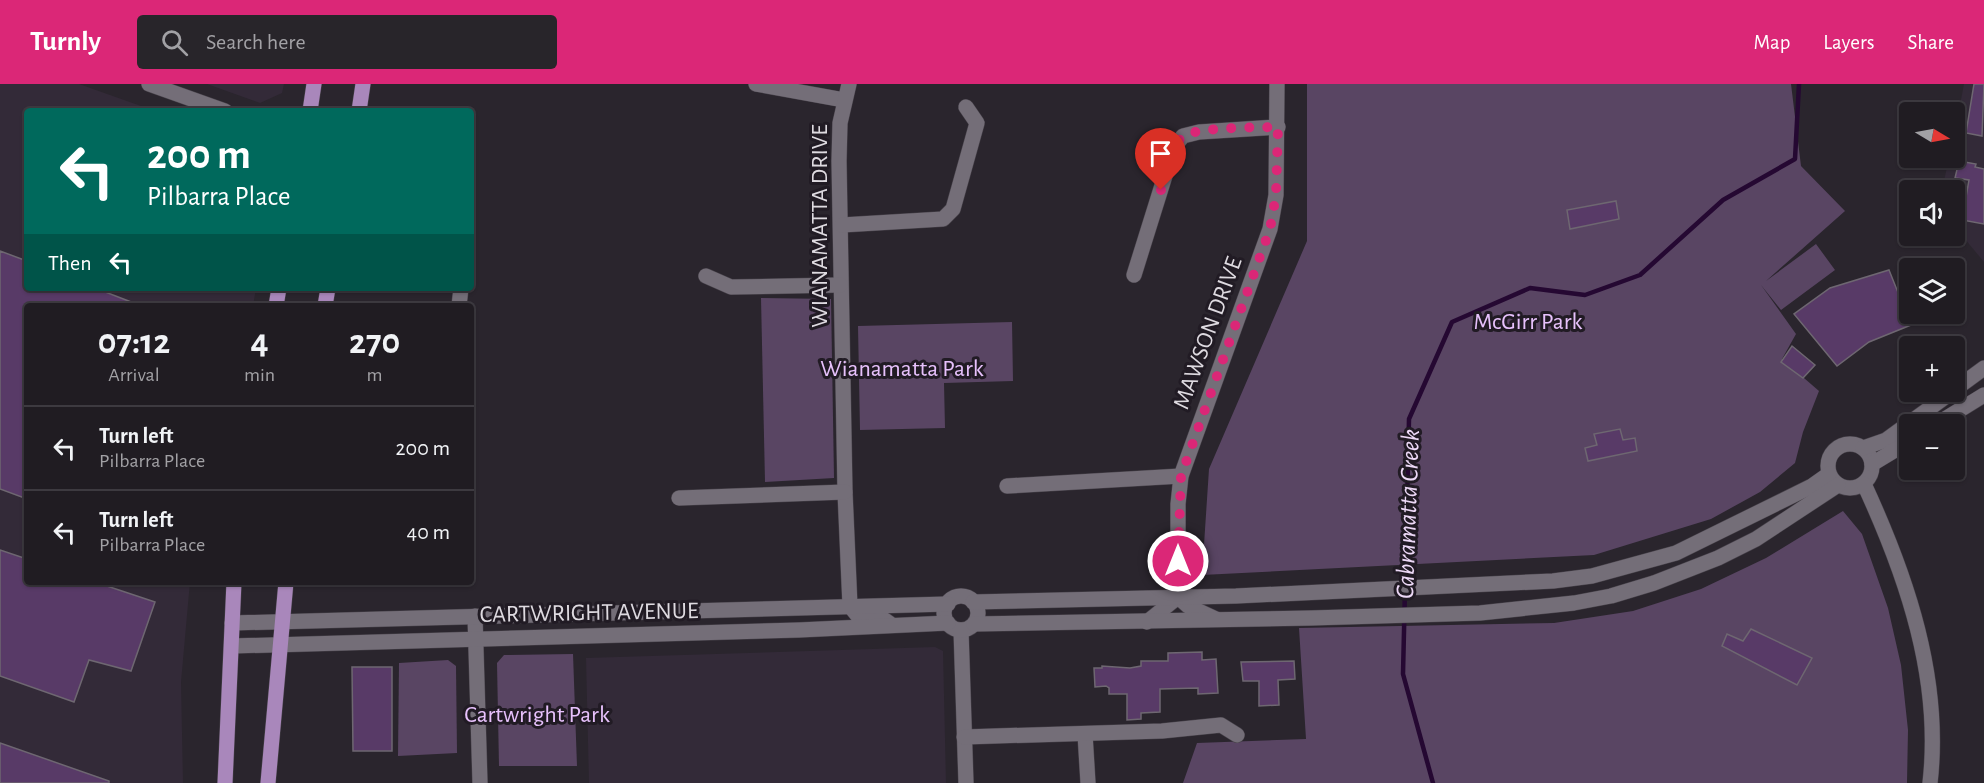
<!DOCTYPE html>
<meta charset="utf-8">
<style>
:root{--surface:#201c22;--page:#28252a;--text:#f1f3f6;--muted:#a2a1a5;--line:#3d3a40;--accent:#db2777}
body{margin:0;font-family:"Alegreya Sans",sans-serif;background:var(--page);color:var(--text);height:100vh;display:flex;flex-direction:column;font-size:22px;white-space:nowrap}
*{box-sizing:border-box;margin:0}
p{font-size:20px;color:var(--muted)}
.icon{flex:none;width:33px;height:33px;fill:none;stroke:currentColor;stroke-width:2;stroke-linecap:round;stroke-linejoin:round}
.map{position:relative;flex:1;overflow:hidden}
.side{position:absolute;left:24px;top:219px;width:450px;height:282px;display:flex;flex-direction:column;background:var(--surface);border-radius:6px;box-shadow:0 2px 4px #0004,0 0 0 2px var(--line)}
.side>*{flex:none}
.top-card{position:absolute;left:24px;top:24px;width:450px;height:183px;border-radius:6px;box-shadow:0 2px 4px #0004,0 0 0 2px var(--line);background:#00695c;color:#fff;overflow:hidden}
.needle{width:39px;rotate:100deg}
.tools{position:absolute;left:1899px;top:18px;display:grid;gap:12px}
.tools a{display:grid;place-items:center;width:66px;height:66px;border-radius:6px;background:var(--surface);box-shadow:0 2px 4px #0004,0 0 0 2px var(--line);font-size:30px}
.pin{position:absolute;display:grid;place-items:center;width:51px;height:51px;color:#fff;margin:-62px -26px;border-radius:50% 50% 50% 0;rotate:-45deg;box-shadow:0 0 6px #0007}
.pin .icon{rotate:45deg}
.me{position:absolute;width:66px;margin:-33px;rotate:0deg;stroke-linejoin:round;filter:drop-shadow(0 0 4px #0008)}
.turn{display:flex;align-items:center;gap:21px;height:126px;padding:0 24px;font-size:27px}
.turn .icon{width:78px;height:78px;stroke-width:2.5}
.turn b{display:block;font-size:42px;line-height:51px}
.then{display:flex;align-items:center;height:57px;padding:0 24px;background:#0003;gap:12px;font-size:22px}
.eta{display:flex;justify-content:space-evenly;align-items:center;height:102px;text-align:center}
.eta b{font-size:36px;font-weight:700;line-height:42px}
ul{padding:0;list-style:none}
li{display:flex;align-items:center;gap:18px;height:84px;padding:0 24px;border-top:2px solid var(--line)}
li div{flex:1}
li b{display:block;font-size:22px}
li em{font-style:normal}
header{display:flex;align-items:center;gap:36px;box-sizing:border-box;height:84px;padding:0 30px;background:var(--accent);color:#fff}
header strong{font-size:28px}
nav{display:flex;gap:33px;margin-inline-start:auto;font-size:21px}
.search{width:420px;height:54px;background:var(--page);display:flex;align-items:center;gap:15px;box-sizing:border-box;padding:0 21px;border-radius:6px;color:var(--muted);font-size:22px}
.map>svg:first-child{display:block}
</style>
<header>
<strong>Turnly</strong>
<div class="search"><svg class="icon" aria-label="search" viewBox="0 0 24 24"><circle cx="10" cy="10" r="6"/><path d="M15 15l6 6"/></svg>Search here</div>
<nav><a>Map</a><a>Layers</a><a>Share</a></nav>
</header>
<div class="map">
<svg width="1984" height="699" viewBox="0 0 1984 699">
<rect width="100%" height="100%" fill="#2a252d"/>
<g fill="#332a38">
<polygon points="0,0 79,0 155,27 27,27 27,204 256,204 253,222 27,222 27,498 190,498 181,598 183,699 0,699"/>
<polygon points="207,0 284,0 282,9 260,19"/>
<polygon points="1964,0 1984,0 1984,178 1955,143 1954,106 1942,106 1949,74 1954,74 1955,47"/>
<polygon points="935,563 943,567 946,699 589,699 586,574"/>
</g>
<g fill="#594563">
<polygon points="1307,0 1791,0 1801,82 1845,127 1766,197 1816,160 1835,186 1781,226 1761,201 1796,250 1782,275 1819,307 1803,348 1795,379 1760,408 1711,435 1594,471 1202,491 1209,385 1307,157"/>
<polygon points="761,214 831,215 834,394 765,398"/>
<polygon points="1012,238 1013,297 944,299 945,344 860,346 858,242"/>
<polygon points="1843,427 1862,450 1888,524 1901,581 1908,646 1907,699 1183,699 1197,659 1306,655 1299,544 1554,539 1633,527 1701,505 1766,474"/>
<polygon points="573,570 577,682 499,682 497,579 504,571"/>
<polygon points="448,576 456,582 457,669 398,672 399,579"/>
</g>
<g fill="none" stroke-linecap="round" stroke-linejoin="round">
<polyline stroke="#250832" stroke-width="4.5" points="1433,699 1403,590 1409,335 1452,238 1530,204 1585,211 1640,191 1723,116 1795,75 1799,0"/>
</g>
<g fill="#583a67" stroke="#6e6771" stroke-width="1.5">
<polygon points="1974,0 1984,0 1982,52 1966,49"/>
<polygon points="1959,77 1976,80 1975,83 1984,85 1984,140 1962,136 1969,96 1955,94"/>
<polygon points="1616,117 1619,135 1570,145 1567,126"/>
<polygon points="0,167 27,177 27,204 95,204 139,221 27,222 27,415 0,405"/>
<polygon points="1889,186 1911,241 1869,258 1837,282 1794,230 1830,204"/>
<polygon points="1792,262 1815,281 1803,294 1781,278"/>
<polygon points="1620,345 1623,356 1635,354 1637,367 1588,377 1585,364 1597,361 1594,350"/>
<polygon points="0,466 27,475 27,498 95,498 155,518 131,587 89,576 74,618 0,592"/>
<polygon points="1751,545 1812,574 1797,601 1722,562 1727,550 1743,557"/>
<polygon points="1202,568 1202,576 1216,575 1218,609 1198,610 1198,604 1160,605 1160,628 1141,629 1141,635 1127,636 1127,610 1109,610 1109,604 1106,602 1095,603 1094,584 1102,584 1102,582 1130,584 1141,582 1141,577 1168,577 1168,569"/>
<polygon points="1294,577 1295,595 1278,596 1279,621 1259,622 1259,597 1243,597 1241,578"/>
<polygon points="352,583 392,583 392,667 353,667"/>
<polygon points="0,659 109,697 109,699 0,699"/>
</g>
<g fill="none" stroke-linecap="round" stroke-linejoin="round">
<defs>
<g id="minor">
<polyline points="756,0 844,16"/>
<polyline points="849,0 840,39 839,77 845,408 850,522 858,532 885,536 892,541"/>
<polyline points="842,141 943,135 953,125 977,39 966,23"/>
<polyline points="1134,191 1174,63 1183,52 1199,48 1278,43"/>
<polyline points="706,192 731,203 840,201"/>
<polyline points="459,222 461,204"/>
<polyline points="1007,402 1181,392"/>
<polyline points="679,414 845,408"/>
<polyline points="1178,513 1178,420 1181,392 1270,145 1276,111 1277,0"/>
<polyline points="1178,513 1188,522 1216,535"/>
<polyline points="475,532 480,699"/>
<polyline points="1147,538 1178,513"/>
<polyline points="961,546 966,699"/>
<polyline points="1085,650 1088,699"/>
<polyline points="964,653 1162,647 1221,641 1237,651"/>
</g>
<g id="tertiary">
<polyline points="149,0 225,27"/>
<polyline points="1954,306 1984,284"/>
<polyline points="1937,340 1984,311"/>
<circle cx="1850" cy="382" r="22"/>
<polyline points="1863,364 1886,356 1952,308"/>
<polyline points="1872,380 1910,357"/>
<path d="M1864,400C1907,493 1942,595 1930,699"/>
<circle cx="961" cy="529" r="17"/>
<polyline points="973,518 1236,512 1553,497 1592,492 1676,469 1812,402 1829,390"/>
<polyline points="232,539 948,520"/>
<polyline points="974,540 1311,534 1480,529 1574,519 1611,512 1654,499 1718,474 1756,455 1838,401"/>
<polyline points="232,562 799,546 948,539"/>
</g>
<g id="primary">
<polyline points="310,27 314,0"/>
<polyline points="359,27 363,0"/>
<polyline points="276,222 279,204"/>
<polyline points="325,222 328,204"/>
<polyline points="225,699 234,498"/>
<polyline points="268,699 286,498"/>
</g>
</defs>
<use href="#minor" stroke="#48434b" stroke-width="16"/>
<use href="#tertiary" stroke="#48434b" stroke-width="16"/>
<use href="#primary" stroke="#48434b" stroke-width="16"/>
<use href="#minor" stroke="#746e78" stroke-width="15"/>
<use href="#tertiary" stroke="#746e78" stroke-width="15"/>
<use href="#primary" stroke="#a987bb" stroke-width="15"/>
</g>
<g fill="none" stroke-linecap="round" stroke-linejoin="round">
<path stroke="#db2777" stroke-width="10" stroke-dasharray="0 18" d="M1161,106C1166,90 1169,66 1181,54C1194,42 1258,44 1278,43L1276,111L1270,145L1181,392L1178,477"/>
</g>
<g text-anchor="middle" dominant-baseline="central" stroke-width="6" stroke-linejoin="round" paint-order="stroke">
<g font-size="24" fill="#dedae0" stroke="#211b24">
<text transform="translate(820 142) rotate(-90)">WIANAMATTA DRIVE</text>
<text transform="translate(1208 249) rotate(-70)">MAWSON DRIVE</text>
<text transform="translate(589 529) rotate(-1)">CARTWRIGHT AVENUE</text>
</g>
<g font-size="24" fill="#e7c1fc" stroke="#211b24">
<text x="1528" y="238">McGirr Park</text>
<text x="902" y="285">Wianamatta Park</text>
<text x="537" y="631">Cartwright Park</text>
</g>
<g font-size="26" font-style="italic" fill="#edd9f7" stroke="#211b24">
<text transform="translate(1408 430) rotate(-88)">Cabramatta Creek</text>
</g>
</g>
</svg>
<div class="tools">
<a><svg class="needle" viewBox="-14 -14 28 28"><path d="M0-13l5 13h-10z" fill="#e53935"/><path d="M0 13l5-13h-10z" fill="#a2a1a5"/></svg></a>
<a><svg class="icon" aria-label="sound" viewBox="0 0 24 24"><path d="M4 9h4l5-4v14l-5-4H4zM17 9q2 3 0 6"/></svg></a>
<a><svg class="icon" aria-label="layers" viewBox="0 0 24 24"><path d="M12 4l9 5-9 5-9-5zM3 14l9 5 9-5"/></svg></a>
<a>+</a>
<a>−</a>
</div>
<div class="pin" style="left:1161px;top:106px;background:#d93025"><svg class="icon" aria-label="arrive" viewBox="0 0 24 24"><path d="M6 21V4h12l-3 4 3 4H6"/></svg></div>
<svg class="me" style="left:1178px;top:477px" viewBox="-20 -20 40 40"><circle r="17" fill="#db2777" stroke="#fff" stroke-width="3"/><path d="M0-11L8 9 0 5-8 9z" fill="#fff"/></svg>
<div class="top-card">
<div class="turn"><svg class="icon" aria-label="left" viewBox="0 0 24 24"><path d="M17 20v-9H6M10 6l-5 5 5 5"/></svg><div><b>200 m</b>Pilbarra Place</div></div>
<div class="then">Then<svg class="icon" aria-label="left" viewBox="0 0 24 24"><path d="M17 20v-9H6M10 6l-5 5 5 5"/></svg></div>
</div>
<section class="side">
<div class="eta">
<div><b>07:12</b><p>Arrival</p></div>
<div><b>4</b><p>min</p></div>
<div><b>270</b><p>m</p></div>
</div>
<ul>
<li><svg class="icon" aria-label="left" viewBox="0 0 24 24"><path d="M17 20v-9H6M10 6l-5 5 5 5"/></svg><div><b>Turn left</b><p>Pilbarra Place</p></div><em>200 m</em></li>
<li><svg class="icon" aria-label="left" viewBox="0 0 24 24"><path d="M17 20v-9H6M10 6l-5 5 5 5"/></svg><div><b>Turn left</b><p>Pilbarra Place</p></div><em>40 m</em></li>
</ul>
</section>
</div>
